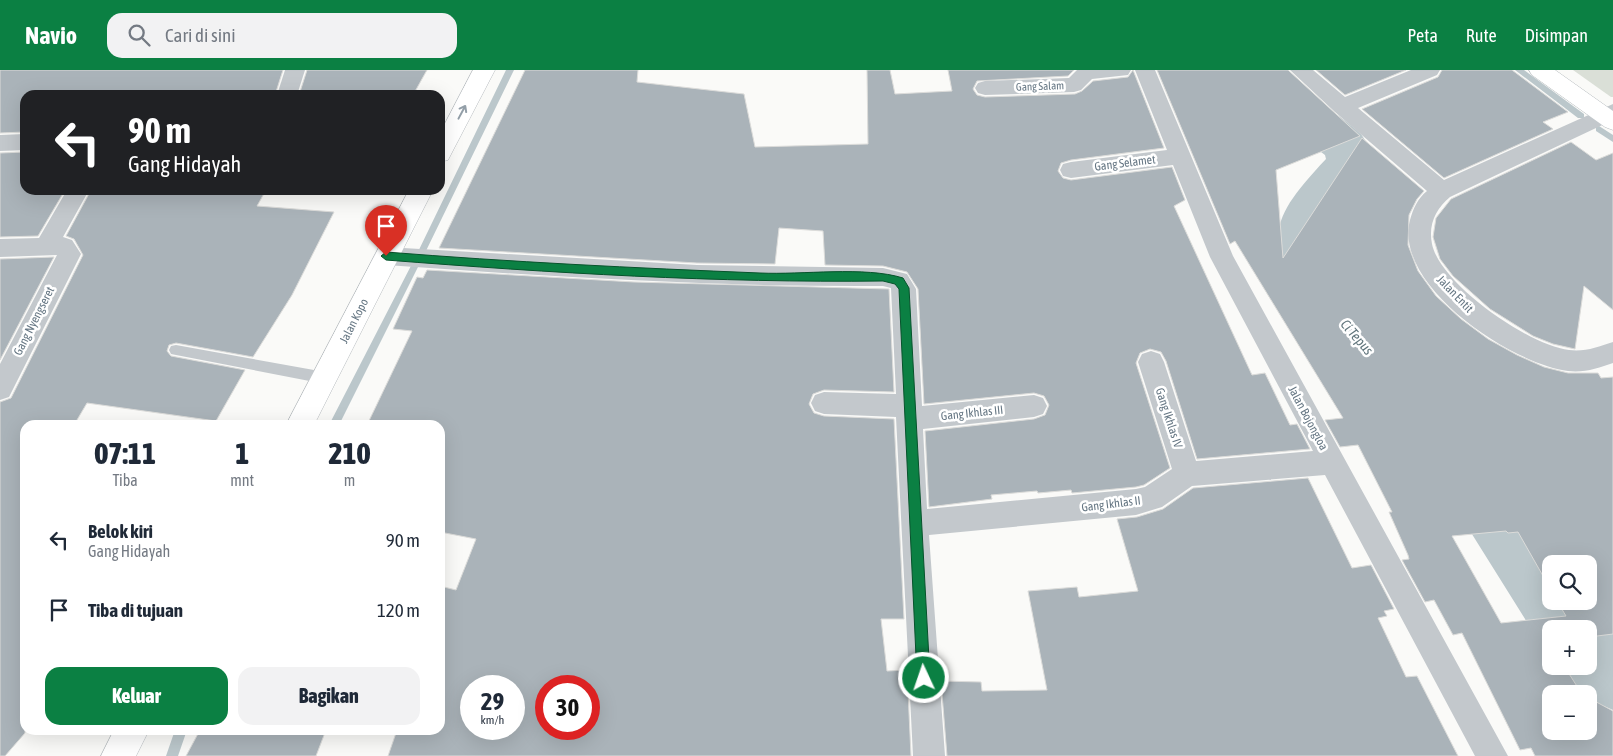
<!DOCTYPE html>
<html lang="id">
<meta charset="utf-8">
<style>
:root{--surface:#fff;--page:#f2f2f3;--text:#1f2937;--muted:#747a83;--accent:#0b8043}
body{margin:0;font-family:"Asap Condensed",sans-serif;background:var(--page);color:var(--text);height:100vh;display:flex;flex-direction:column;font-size:19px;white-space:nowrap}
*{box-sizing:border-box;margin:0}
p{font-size:16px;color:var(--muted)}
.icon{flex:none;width:28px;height:28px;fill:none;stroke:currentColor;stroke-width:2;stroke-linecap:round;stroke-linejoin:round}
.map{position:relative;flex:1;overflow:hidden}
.panel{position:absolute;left:20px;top:350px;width:425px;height:315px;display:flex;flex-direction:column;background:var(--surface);border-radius:15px;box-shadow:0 5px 20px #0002}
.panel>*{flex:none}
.guide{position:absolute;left:20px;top:20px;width:425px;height:105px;border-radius:15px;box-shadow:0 5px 20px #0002;background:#202124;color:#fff;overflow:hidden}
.buttons{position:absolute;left:1542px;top:485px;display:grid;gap:10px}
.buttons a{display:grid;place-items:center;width:55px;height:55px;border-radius:10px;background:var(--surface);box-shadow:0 5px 20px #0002;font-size:25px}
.speed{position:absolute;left:460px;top:605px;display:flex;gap:10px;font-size:25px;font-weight:700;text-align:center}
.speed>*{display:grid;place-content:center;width:65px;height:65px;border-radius:50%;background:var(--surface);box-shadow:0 5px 20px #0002;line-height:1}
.speed small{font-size:12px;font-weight:400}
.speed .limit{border:8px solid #d22;background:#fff;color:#111}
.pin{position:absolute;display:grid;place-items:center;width:42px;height:42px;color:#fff;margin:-51px -21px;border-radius:50% 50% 50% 0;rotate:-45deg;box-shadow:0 0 5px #0007}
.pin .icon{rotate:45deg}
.me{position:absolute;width:55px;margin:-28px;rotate:357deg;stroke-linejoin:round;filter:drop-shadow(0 0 4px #0008)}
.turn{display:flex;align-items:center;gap:18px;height:105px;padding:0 25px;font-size:22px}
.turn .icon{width:65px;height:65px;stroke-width:2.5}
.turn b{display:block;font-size:35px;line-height:42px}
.eta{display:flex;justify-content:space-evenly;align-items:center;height:85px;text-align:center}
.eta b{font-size:30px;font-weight:800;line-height:35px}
.cta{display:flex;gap:10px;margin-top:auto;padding:10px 25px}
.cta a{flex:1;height:58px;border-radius:15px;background:var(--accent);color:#fff;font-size:20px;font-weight:800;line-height:58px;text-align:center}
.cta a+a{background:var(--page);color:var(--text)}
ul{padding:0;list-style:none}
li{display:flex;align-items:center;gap:15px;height:70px;padding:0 25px}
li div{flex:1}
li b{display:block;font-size:19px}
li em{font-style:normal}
header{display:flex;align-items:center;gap:30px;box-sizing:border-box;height:70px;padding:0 25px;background:var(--accent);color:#fff}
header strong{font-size:24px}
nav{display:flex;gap:28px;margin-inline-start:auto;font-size:18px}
.search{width:350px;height:45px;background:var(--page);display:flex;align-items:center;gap:12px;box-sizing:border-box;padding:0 18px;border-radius:15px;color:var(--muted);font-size:19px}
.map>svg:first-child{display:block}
</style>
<header>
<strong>Navio</strong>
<div class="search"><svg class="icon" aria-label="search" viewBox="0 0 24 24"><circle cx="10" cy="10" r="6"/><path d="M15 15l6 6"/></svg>Cari di sini</div>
<nav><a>Peta</a><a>Rute</a><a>Disimpan</a></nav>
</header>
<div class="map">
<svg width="1613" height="686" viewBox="0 0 1613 686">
<rect width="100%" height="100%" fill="#fafaf8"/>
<polygon fill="#dadfd7" points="1573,0 1613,0 1613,27 1611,27"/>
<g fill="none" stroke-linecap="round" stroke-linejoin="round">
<g fill="#bbc7cb" fill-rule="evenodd">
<polygon points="506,0 514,0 423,187 339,355 329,355 415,188"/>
<polygon points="1515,0 1524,0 1584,44 1584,48 1578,48"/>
<polygon points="1599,56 1613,65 1613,72 1596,61 1596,57"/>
<polygon points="175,660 187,660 178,686 166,686"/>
</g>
<g fill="#bbc7cb" fill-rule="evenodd">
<path d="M1210,0C1228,0 1247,0 1264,0C1279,2 1350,52 1361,64C1367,72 1371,83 1374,92C1356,124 1314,147 1331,189C1337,203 1347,216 1354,230L1346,245L1328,251L1310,245C1266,169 1265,154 1326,89L1325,85L1258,35L1217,10Z"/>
<polygon points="1461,369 1482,377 1562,494 1551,494 1551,531 1587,531 1599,555 1613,562 1613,640 1590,630 1589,624 1583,624 1566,607 1561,596 1589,596 1589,559 1551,559 1551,584 1545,581 1440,413 1432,395 1440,377"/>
</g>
</g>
<g fill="#aab3b9" stroke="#dcdcda" fill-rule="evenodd">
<polygon points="0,0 283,0 275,25 120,25 123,21 25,25 25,62 0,63"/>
<polygon points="307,0 427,0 413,25 299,25"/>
<polygon points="525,0 638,0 637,12 744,24 755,77 868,74 867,0 890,0 895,24 952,21 948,0 1074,0 1068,6 977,11 973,19 977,25 985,27 1075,24 1082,21 1093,11 1128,7 1133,0 1164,78 1071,90 1061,93 1058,101 1063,108 1071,110 1172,97 1185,130 1174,136 1252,305 1265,303 1290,355 1297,354 1310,379 1197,389 1166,291 1161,282 1150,279 1140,283 1136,293 1170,398 1144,415 1136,417 1072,423 1071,420 1038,423 1037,421 991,425 992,429 929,437 925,361 1034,349 1045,345 1049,335 1044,326 1034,323 924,334 918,219 907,202 883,196 825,195 823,161 779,158 775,194 697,193 439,178"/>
<path d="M1157,0H1288L1360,66L1276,100L1283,188L1362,68L1424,121L1417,129L1409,145L1408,175L1418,201L1436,226L1461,249L1488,269L1517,285L1544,297L1568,303H1598L1601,308L1613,307V564L1589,567V559H1551V573H1549L1551,596H1564L1582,624H1551V661H1589V628L1613,641V686H1535L1531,678L1520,680L1462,563L1453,565L1434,530L1425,532L1402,490L1409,489L1408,485L1389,442H1392L1358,375L1340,377L1325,350L1343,348L1235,171L1230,174ZM1506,461L1508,463L1518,462L1551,520V494H1589V531H1557L1566,546L1501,553L1452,466Z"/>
<polygon points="1316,0 1406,0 1345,25"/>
<polygon points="1442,0 1512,0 1568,42 1543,52 1553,59 1444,108 1362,39 1438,7"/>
<polygon points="1571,72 1596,90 1613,83 1613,240 1584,216 1575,279 1553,274 1533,266 1490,239 1453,206 1440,189 1433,167 1436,148 1451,129"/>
<polygon points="25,82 25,120 65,120 38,166 0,167 0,83"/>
<polygon points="91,120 266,120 257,136 334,142 292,225 253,287 176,273 169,275 167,281 171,286 245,300 216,351 87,333 74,355 25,355 25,663 5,686 0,686 0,332 11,328 83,185 74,169 66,166"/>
<polygon points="54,187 0,290 0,189"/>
<path d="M427,200L634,212L889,219L894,322L824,320L813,324L809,334L814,343L824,346L894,349L904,549H881L887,601L907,600L911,686H388L397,660H440V516L456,520L476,469L440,462V355H367L412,261L393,259L417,207L423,208ZM471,616H514V659H471ZM546,616H589V659H546Z"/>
<polygon points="1308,408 1352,498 1371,495 1394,539 1384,541 1387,546 1378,548 1406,607 1417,606 1458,686 947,686 941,611 981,612 982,621 1047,620 1028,521 1077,517 1079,527 1138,521 1117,449 1137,447 1163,439 1193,418"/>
<polygon points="200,660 326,660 316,686 186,686"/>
</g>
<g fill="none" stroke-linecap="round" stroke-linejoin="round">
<defs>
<g id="primary">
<polygon points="473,0 495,0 448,90 440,92 440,63"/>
<polygon points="1529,0 1555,0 1613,41 1613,60 1605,57 1532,5"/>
<polygon points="409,120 433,120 314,355 286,355"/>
<polygon points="114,660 149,660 136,686 101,686"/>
</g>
</defs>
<use href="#primary" stroke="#b5babe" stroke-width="1"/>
<polygon fill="#c3c8cc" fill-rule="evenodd" points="176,275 325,302 330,304 332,308 330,312 325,314 176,285 171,284 169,280 171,276"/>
<g fill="#c3c8cc" fill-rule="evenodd">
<polygon points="285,0 305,0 297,25 277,25"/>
<polygon points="1077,0 1131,0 1128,5 1092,9 1081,20 1074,22 985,25 978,23 975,18 978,13 985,11 1069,8"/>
<path d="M1135,0H1155L1233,186L1508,686H1475L1325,405L1192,416L1162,437L1136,445L929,465L945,686H913L896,347L824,344L815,341L811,333L815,325L824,322L896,324L891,218L883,216C717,217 552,207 386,195L378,192L374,186L378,180L386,177L697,195L883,198L907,204L916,219L922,336L1034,325L1043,328L1047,336L1043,344L1034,347L923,359L927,439L1136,419L1145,417L1172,399L1138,292L1142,284L1151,281L1160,284L1164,292L1196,391L1313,381L1210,187L1173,95L1071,108L1063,106L1060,100L1063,94L1071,92L1167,80Z"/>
<path d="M1290,0H1313L1345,27L1411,0H1440L1437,5L1358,38L1444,110L1613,34V50L1450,127C1436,139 1428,154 1432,174C1440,214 1530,276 1569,280C1585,282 1598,277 1613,272V293C1599,298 1584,303 1568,301C1512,294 1393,216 1410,150C1413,139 1418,128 1427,121L1335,42Z"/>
<polygon points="25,64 25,80 0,81 0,65"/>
<polygon points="67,120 89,120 63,167 72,170 81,184 9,327 0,330 0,294 57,185 0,187 0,169 39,168"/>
</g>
<use href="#primary" fill="#fff" fill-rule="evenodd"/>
</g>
<defs><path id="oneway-shaft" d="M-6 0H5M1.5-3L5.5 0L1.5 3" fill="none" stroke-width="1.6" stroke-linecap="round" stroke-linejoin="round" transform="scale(1.25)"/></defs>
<use stroke="#939fa8" href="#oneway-shaft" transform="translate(462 42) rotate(-62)"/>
<path fill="#0b8043" stroke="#07532c" d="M386,182C511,192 635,198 760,203C802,205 865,196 903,208L909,218L930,608L928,613L924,615L919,613L917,608L899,219L895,214L883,211C717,213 552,203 386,190L381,186Z"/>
<g text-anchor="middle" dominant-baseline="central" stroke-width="5" stroke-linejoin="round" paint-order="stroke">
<g font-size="11" fill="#657683" stroke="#fff">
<text transform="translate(1040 16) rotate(-2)">Gang Salam</text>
</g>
<g font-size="12" fill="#657683" stroke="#fff">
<text transform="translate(1125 93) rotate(-7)">Gang Selamet</text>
<text transform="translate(1455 224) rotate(46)">Jalan Entit</text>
<text transform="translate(34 251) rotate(-63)">Gang Nyengseret</text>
<text transform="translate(354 251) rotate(-63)">Jalan Kopo</text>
<text transform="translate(972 343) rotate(-6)">Gang Ikhlas III</text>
<text transform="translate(1169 348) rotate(72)">Gang Ikhlas IV</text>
<text transform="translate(1308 348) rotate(62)">Jalan Bojongloa</text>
<text transform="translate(1111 434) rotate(-7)">Gang Ikhlas II</text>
</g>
<g font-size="14" font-style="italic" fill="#60757c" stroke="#fff">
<text transform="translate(1357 267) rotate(49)">Ci Tepus</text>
</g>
</g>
</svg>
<div class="buttons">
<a><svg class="icon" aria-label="search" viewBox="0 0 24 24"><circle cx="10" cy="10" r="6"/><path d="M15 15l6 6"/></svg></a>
<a>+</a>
<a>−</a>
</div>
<div class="speed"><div>29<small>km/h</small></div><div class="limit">30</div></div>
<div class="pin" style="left:386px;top:186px;background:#d93025"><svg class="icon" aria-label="arrive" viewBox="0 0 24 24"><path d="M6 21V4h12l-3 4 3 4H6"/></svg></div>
<svg class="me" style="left:924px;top:608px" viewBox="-20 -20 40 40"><circle r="17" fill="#0b8043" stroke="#fff" stroke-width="3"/><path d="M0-11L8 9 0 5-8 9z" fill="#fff"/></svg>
<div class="guide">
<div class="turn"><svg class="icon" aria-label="left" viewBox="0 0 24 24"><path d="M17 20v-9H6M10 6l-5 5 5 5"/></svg><div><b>90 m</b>Gang Hidayah</div></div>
</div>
<section class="panel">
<div class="eta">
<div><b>07:11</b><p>Tiba</p></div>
<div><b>1</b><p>mnt</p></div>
<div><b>210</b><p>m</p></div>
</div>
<ul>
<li><svg class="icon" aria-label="left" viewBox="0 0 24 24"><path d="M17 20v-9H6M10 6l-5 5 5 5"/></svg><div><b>Belok kiri</b><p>Gang Hidayah</p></div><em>90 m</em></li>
<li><svg class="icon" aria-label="arrive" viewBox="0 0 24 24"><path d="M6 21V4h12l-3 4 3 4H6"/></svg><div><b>Tiba di tujuan</b></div><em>120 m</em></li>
</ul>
<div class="cta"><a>Keluar</a><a>Bagikan</a></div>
</section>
</div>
